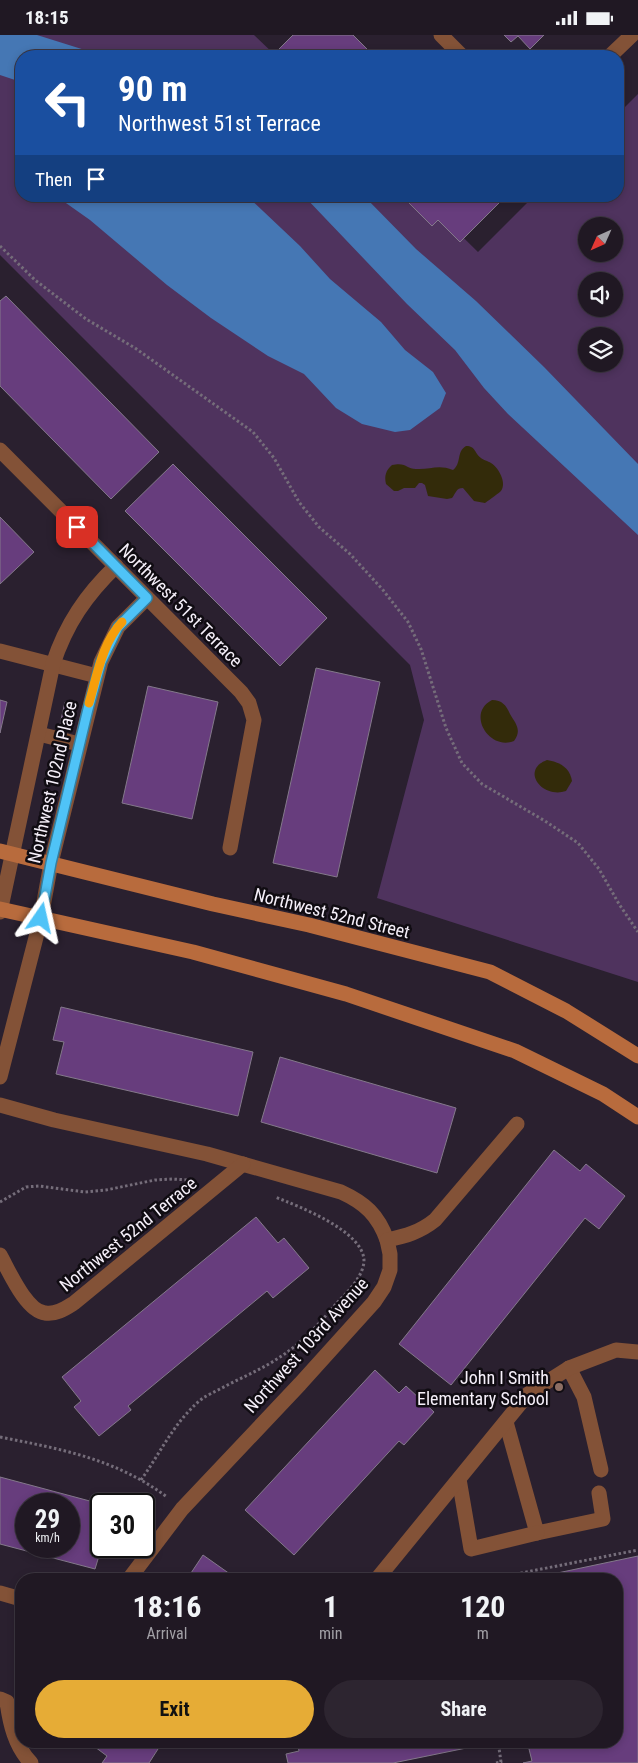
<!DOCTYPE html>
<style>
:root{--surface:#201823;--page:#2d2530;--text:#f1f3f6;--muted:#a2a0a6;--line:#3d3741;--accent:#e6ac36}
body{margin:0;font-family:"Roboto Condensed",sans-serif;background:var(--page);color:var(--text);height:100vh;display:flex;flex-direction:column;font-size:19px;white-space:nowrap}
*{box-sizing:border-box;margin:0}
p{font-size:16px;color:var(--muted)}
.icon{flex:none;width:28px;height:28px;fill:none;stroke:currentColor;stroke-width:2;stroke-linecap:round;stroke-linejoin:round}
.map{position:relative;flex:1;overflow:hidden}
.panel{position:absolute;left:15px;top:1538px;width:608px;height:175px;display:flex;flex-direction:column;background:var(--surface);border-radius:20px;box-shadow:0 2px 8px #0003,0 0 0 1px var(--line)}
.panel>*{flex:none}
.guide{position:absolute;left:15px;top:15px;width:609px;height:152px;border-radius:20px;box-shadow:0 2px 8px #0003,0 0 0 1px var(--line);background:#1a4fa0;color:#fff;overflow:hidden}
.needle{width:32px;rotate:225deg}
.fabs{position:absolute;left:578px;top:182px;display:grid;gap:10px}
.fabs a{display:grid;place-items:center;width:45px;height:45px;border-radius:50%;background:var(--surface);box-shadow:0 2px 8px #0003,0 0 0 1px var(--line);font-size:25px}
.speed{position:absolute;left:15px;top:1458px;display:flex;gap:10px;font-size:25px;font-weight:700;text-align:center}
.speed>*{display:grid;place-content:center;width:65px;height:65px;border-radius:50%;background:var(--surface);box-shadow:0 2px 8px #0003,0 0 0 1px var(--line);line-height:1}
.speed small{font-size:12px;font-weight:400}
.speed .limit{border:2px solid #111;border-radius:8px;background:#fff;color:#111}
.pin{position:absolute;display:grid;place-items:center;width:42px;height:42px;color:#fff;margin:-21px;border-radius:10px;box-shadow:0 2px 8px #0006}
.me{position:absolute;width:55px;margin:-28px;rotate:11deg;stroke-linejoin:round;filter:drop-shadow(0 0 4px #0008)}
.turn{display:flex;align-items:center;gap:18px;height:105px;padding:0 20px;font-size:22px}
.turn .icon{width:65px;height:65px;stroke-width:2.5}
.turn b{display:block;font-size:35px;line-height:42px}
.then{display:flex;align-items:center;height:48px;padding:0 20px;background:#0003;gap:10px;font-size:19px}
.eta{display:flex;justify-content:space-evenly;align-items:center;height:85px;text-align:center}
.eta b{font-size:30px;font-weight:700;line-height:35px}
.button{display:flex;gap:10px;margin-top:auto;padding:10px 20px}
.button a{flex:1;height:58px;border-radius:30px;background:var(--accent);color:#111;font-size:20px;font-weight:700;line-height:58px;text-align:center}
.button a+a{background:var(--page);color:var(--text)}
.status{display:flex;justify-content:space-between;align-items:center;height:35px;padding:0 25px;background:var(--surface);direction:ltr}
.status svg{height:14px;fill:currentColor}
.map>svg:first-child{display:block}
</style>
<div class="status"><b>18:15</b><svg viewBox="0 0 49 12"><path d="M0 12V9h3v3zM5 12V6h3v6zM10 12V3h3v9zM15 12V0h3v12zM26 1h20v11H26zM47 4h2v5h-2z"/></svg></div>
<div class="map">
<svg width="638" height="1728" viewBox="0 0 638 1728">
<rect width="100%" height="100%" fill="#2a202f"/>
<path fill="#4f335e" fill-rule="evenodd" d="M0,0H254L276,21H21V161H421L478,217L534,161H618V79L638,59V947L377,863L424,685L410,630L0,220ZM586,191H614V219H586ZM586,246H614V274H586ZM586,301H614V329H586Z"/>
<g fill="#332b0a">
<path d="M466,411C476,411 474,418 481,423C483,425 488,426 491,428C499,433 507,448 501,456C500,457 487,467 485,468L474,466L463,453C456,453 456,458 452,463L447,464L428,461L425,450L422,448H419L415,453H404L398,456H394L386,449C384,441 386,435 392,430C407,427 406,434 416,434C430,435 438,429 453,435C462,428 456,417 466,411Z"/>
<path d="M492,665C502,665 506,670 510,679C516,689 522,695 514,706C489,716 466,678 492,665Z"/>
<path d="M547,725C560,727 570,733 572,746L566,756C542,764 520,735 547,725Z"/>
</g>
<g fill="#4577b4">
<polygon points="0,0 37,0 104,21 21,21 21,47 0,40"/>
<polygon points="56,161 247,161 300,211 330,244 381,287 405,315 433,337 446,358 440,373 410,395 395,397 362,389 336,373 304,339 268,321 211,283 167,250 90,185"/>
<polygon points="304,161 364,161 416,214 476,266 544,332 638,429 638,500 508,379 484,353 455,315 407,269"/>
</g>
<g fill="#673d7d" stroke="#84798b" fill-rule="evenodd">
<polygon points="293,0 353,0 374,21 274,21 273,20"/>
<polygon points="504,0 544,0 530,14 518,1 511,7"/>
<polygon points="402,161 501,161 503,164 460,207 438,185 432,191"/>
<polygon points="6,261 159,417 111,464 0,351 0,266"/>
<polygon points="173,429 327,583 280,631 125,476"/>
<polygon points="0,482 34,517 0,549"/>
<polygon points="316,633 380,647 337,842 273,828"/>
<polygon points="148,651 218,667 192,784 122,768"/>
<polygon points="0,665 7,667 0,698"/>
<polygon points="65,667 72,668 65,695 59,694"/>
<polygon points="61,972 253,1017 238,1081 56,1039 64,1007 53,1005"/>
<polygon points="280,1022 456,1073 437,1138 261,1087"/>
<polygon points="554,1115 580,1136 586,1129 625,1161 599,1194 585,1183 451,1350 399,1309"/>
<polygon points="256,1182 278,1208 284,1203 309,1233 273,1263 267,1256 128,1371 131,1375 99,1401 74,1372 81,1366 62,1342"/>
<polygon points="375,1335 399,1358 406,1351 434,1377 404,1410 399,1406 294,1520 245,1475"/>
<path d="M0,1442L101,1469L102,1511L95,1534L0,1509ZM26,1469H69V1511H26Z"/>
<polygon points="203,1520 237,1544 187,1544"/>
<polygon points="638,1521 638,1728 523,1728 532,1726 527,1706 616,1706 616,1544 529,1544"/>
<polygon points="87,1706 157,1706 153,1711 158,1714 149,1728 102,1728 107,1721"/>
<polygon points="297,1706 486,1706 486,1709 393,1728 288,1728 286,1719 299,1716"/>
</g>
<g fill="none" stroke-linecap="round" stroke-linejoin="round">
<g stroke="#756d7a" stroke-width="3" stroke-dasharray="2.5 2.5" stroke-linecap="butt">
<polyline points="0,211 35,245 86,284 135,313 253,397 274,423 299,467 319,492 350,519 383,555 408,587 421,614 446,693 462,728 482,749 545,786 578,808 599,834 619,869 638,897"/>
<polyline points="0,1167 26,1152 39,1151 85,1157 106,1155 155,1145 172,1144 189,1145"/>
<path d="M0,1402C61,1414 116,1424 167,1462"/>
<path d="M141,1445C161,1417 175,1385 203,1363C208,1360 214,1357 220,1354C240,1343 261,1335 280,1322C301,1309 319,1289 335,1270C346,1258 363,1243 364,1226C364,1196 298,1171 275,1162"/>
<polyline points="491,1544 638,1515"/>
<polyline points="496,1728 501,1727 498,1706"/>
</g>
<g stroke="#835237" stroke-width="15">
<polyline points="569,1333 584,1362 601,1435"/>
<polyline points="506,1387 537,1498 603,1484 599,1458"/>
<polyline points="459,1444 471,1514 537,1498"/>
<polyline points="377,1544 528,1359 569,1333 616,1315 638,1317"/>
</g>
<g stroke="#835237" stroke-width="15">
<polyline points="441,0 462,21"/>
<polyline points="610,21 632,0"/>
<polyline points="0,415 241,657 249,668 254,685 230,813"/>
<polyline points="0,616 97,641"/>
<polyline points="39,699 79,709"/>
<path d="M0,877L53,629C66,589 86,560 116,531"/>
<polyline points="0,1042 41,883 51,828 101,627 118,592 147,563"/>
<path d="M0,1070L54,1085L207,1119L341,1157C365,1168 378,1180 387,1205"/>
<path d="M0,1220C9,1236 26,1276 45,1278C56,1280 66,1273 74,1268L243,1129"/>
<path d="M129,1544L182,1474L300,1349L374,1267L384,1252L390,1235V1219L387,1205C406,1201 420,1197 435,1185L517,1089"/>
<polyline points="0,1558 21,1564"/>
<path d="M0,1664L7,1667C10,1689 15,1711 31,1728"/>
</g>
<g stroke="#b86b3d" stroke-width="15">
<polyline points="0,816 213,869 309,890 490,937 566,976 638,1021"/>
<polyline points="0,874 193,917 346,959 515,1016 603,1059 638,1082"/>
</g>
</g>
<g fill="none" stroke-linecap="round" stroke-linejoin="round">
<defs>
<polyline id="route" points="41,883 51,828 88,674 101,627 118,592 147,563 77,492"/>
</defs>
<use href="#route" stroke="#337fa1" stroke-width="12"/>
<use href="#route" stroke="#4fc3f7" stroke-width="9"/>
<path stroke="#f59e0b" stroke-width="9" d="M89,668C97,641 102,608 122,587"/>
</g>
<circle fill="#8d6e63" stroke="#100c12" stroke-width="2" cx="559" cy="1352" r="5"/>
<g text-anchor="middle" dominant-baseline="central" stroke-width="5" stroke-linejoin="round" paint-order="stroke">
<g font-size="18" fill="#f6f0fa" stroke="#100c12">
<text transform="translate(181 570) rotate(45)">Northwest 51st Terrace</text>
<text transform="translate(52 747) rotate(-77)">Northwest 102nd Place</text>
<text transform="translate(332 878) rotate(14)">Northwest 52nd Street</text>
<text transform="translate(128 1199) rotate(-39)">Northwest 52nd Terrace</text>
<text transform="translate(306 1310) rotate(-48)">Northwest 103rd Avenue</text>
</g>
<g font-size="18" fill="#f6f0fa" stroke="#100c12" text-anchor="end">
<text x="549" y="1342">John I Smith<tspan x="549" dy="21">Elementary School</tspan></text>
</g>
</g>
</svg>
<div class="fabs">
<a><svg class="needle" viewBox="-14 -14 28 28"><path d="M0-13l5 13h-10z" fill="#e53935"/><path d="M0 13l5-13h-10z" fill="#a2a0a6"/></svg></a>
<a><svg class="icon" aria-label="sound" viewBox="0 0 24 24"><path d="M4 9h4l5-4v14l-5-4H4zM17 9q2 3 0 6"/></svg></a>
<a><svg class="icon" aria-label="layers" viewBox="0 0 24 24"><path d="M12 4l9 5-9 5-9-5zM3 14l9 5 9-5"/></svg></a>
</div>
<div class="speed"><div>29<small>km/h</small></div><div class="limit">30</div></div>
<div class="pin" style="left:77px;top:492px;background:#d93025"><svg class="icon" aria-label="arrive" viewBox="0 0 24 24"><path d="M6 21V4h12l-3 4 3 4H6"/></svg></div>
<svg class="me" style="left:41px;top:883px" viewBox="-20 -20 40 40"><path d="M0-17L14 15 0 8-14 15z" fill="#4fc3f7" stroke="#fff" stroke-width="4"/></svg>
<div class="guide">
<div class="turn"><svg class="icon" aria-label="left" viewBox="0 0 24 24"><path d="M17 20v-9H6M10 6l-5 5 5 5"/></svg><div><b>90 m</b>Northwest 51st Terrace</div></div>
<div class="then">Then<svg class="icon" aria-label="arrive" viewBox="0 0 24 24"><path d="M6 21V4h12l-3 4 3 4H6"/></svg></div>
</div>
<section class="panel">
<div class="eta">
<div><b>18:16</b><p>Arrival</p></div>
<div><b>1</b><p>min</p></div>
<div><b>120</b><p>m</p></div>
</div>
<div class="button"><a>Exit</a><a>Share</a></div>
</section>
</div>
